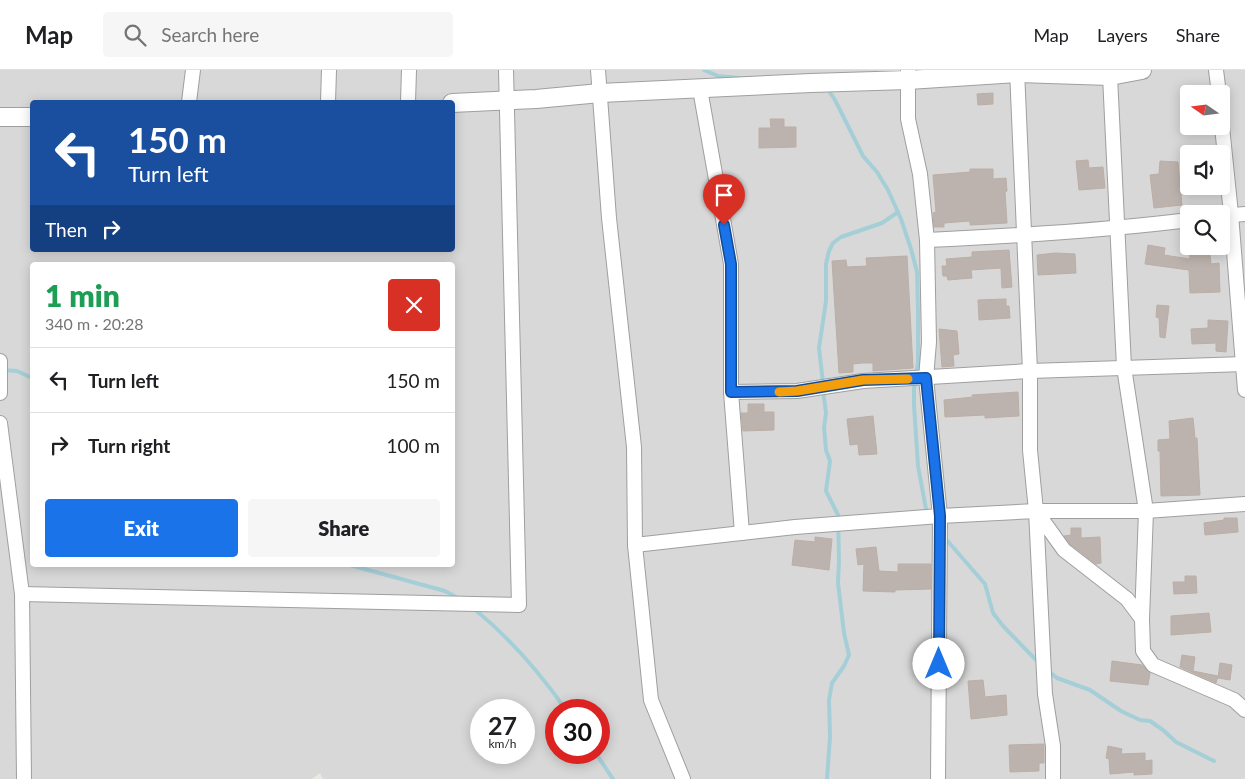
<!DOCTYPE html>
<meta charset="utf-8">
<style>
:root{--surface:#fff;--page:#f6f6f6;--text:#202124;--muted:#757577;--line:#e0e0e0;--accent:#1a73e8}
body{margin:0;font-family:Lato,sans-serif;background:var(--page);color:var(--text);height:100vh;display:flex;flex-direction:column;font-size:19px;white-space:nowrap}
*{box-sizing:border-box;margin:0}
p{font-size:16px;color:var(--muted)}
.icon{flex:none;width:28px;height:28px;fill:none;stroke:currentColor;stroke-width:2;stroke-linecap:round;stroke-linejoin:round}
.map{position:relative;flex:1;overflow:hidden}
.side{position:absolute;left:30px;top:192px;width:425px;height:305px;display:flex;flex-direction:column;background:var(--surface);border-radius:5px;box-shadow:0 2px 12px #0003}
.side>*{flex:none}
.banner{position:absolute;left:30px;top:30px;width:425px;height:152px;border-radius:5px;box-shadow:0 2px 12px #0003;background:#1a4fa0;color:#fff;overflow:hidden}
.needle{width:32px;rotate:284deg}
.buttons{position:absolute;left:1180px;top:15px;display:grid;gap:10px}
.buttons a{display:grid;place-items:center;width:50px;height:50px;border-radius:5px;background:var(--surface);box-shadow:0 2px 12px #0003;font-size:25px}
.speed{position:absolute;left:470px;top:629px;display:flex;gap:10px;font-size:25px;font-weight:700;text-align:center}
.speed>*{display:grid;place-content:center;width:65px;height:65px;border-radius:50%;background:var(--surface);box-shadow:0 2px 12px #0003;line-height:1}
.speed small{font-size:12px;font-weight:400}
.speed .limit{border:8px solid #d22;background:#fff;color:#111}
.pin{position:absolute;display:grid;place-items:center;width:42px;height:42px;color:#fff;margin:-51px -21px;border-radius:50% 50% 50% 0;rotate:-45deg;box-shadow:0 0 5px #0007}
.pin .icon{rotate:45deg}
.me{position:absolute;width:55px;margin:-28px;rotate:0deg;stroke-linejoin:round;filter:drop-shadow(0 0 4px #0008)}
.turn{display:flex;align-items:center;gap:18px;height:105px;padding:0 15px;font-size:22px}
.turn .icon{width:65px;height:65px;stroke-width:2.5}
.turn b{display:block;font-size:35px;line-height:42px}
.then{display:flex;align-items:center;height:48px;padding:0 15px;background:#0003;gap:10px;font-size:19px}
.round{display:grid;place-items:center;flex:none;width:52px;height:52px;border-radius:5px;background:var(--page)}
.headline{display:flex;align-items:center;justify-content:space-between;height:85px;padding:0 15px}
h1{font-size:30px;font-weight:800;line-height:38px;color:#1e9e55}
.action{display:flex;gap:10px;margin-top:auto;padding:10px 15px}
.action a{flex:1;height:58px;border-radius:5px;background:var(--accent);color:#fff;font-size:20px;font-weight:800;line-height:58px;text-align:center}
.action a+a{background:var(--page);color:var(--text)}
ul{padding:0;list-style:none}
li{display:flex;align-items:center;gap:15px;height:65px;padding:0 15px;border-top:1px solid var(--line)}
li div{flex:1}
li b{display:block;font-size:19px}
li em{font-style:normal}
header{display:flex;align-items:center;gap:30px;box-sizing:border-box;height:70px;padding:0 25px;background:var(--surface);border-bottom:1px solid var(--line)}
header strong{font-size:24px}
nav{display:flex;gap:28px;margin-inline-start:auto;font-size:18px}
.search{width:350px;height:45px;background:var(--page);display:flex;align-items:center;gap:12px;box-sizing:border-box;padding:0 18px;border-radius:5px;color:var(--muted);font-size:19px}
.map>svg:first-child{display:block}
</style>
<header>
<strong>Map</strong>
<div class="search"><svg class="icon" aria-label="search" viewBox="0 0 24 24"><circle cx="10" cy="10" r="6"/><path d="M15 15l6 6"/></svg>Search here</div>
<nav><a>Map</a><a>Layers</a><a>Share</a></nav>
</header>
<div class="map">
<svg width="1245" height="709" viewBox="0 0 1245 709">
<rect width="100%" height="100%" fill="#ece8e1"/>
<path fill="#d9d8d8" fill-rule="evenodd" d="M0,0H1245V709H323L320,703L312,709H0ZM1189,24H1221V56H1189ZM32,32H452V180H32ZM1189,84H1221V116H1189ZM1189,144H1221V176H1189ZM32,195H452V495H32ZM481,640H524V682H481ZM556,640H599V682H556Z"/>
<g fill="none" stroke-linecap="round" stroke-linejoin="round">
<g stroke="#a5cfd7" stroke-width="4">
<polyline points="704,0 718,6 739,8"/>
<polyline points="827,18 835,30 863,86 877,102 888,120 901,149 911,179 917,202 918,241 918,292 914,319 914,335 918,396 926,439 929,444"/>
<polyline points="2,300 17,301 32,308"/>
<polyline points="823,313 819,278 826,231 826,194 829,181 833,173 841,167 882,153 898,142"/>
<polyline points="823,320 826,343 824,357 826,380 830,391 826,421 838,445 839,491 838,513 844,563 849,585 844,596 832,613 829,630 830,667 827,709"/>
<polyline points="945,468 985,514 993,543 1003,556 1040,594"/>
<polyline points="350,495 445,521 458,528"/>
<path d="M474,539C509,567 540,603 566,640"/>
<polyline points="1047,600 1057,608 1090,620 1121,641 1140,650 1150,651 1163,660 1176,672 1214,691"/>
<polyline points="595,682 613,709"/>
</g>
</g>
<g fill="#bcb3ae" stroke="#bcaea5">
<polygon points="993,23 993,34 978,35 977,24"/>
<polygon points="770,49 784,49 784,57 796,57 796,77 759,78 759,58 771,58"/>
<polygon points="1088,90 1089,98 1103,97 1105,118 1079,120 1076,91"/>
<polygon points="1160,91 1178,92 1182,135 1154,138 1150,105 1159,104"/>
<polygon points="970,99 993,99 993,109 1006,108 1007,121 1005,122 1007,153 970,155 970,151 944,153 944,157 934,157 933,143 936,142 933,105 970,102"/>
<polygon points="1148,175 1165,178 1164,185 1190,189 1189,176 1209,176 1211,194 1219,193 1220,222 1190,223 1189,200 1145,194"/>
<polygon points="1009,180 1012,217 1002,218 1001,198 971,200 972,208 948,210 947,206 943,206 942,196 947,196 946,189 972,187 972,182"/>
<polygon points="1055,183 1075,184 1076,203 1038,205 1037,185"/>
<polygon points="907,186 913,298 873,301 873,293 862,293 853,294 853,302 839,303 832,191 846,190 847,197 867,196 866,188"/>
<polygon points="1006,229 1006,236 1009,236 1010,248 979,250 978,230"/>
<polygon points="1157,235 1169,236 1165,268 1160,267 1159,248 1156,247"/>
<polygon points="1208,250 1228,251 1226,282 1216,281 1216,273 1192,274 1191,259 1208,258"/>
<polygon points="939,259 957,261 959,284 953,285 954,296 942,297"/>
<polygon points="1018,322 1019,346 985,348 985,345 945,347 944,330 973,327 972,325"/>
<polygon points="748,334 764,334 764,342 774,342 774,360 743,361 741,343 748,343"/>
<polygon points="873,346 877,384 859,385 858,374 850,375 847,349"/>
<polygon points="1193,348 1195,368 1197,368 1200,425 1161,426 1160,381 1158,381 1158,370 1170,369 1169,351"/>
<polygon points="1224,448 1237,448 1238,462 1205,465 1204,453 1224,450"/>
<polygon points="1071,458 1081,458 1081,468 1100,467 1101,493 1096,494 1070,474 1064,466 1071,465"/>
<polygon points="815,467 832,469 829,500 792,495 795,470 815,472"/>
<polygon points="876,477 879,501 898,502 898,494 931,494 931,519 895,520 895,522 863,521 864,494 858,495 856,479"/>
<polygon points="1185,506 1196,506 1197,523 1174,524 1173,512 1185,512"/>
<polygon points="1209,543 1211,562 1171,565 1171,546"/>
<polygon points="1182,585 1195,587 1193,601 1218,606 1216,613 1180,597"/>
<polygon points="1112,591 1142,595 1150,603 1148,615 1110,611"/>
<polygon points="1220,593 1232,595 1230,610 1218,608"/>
<polygon points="983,610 985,627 1006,625 1007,645 971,649 968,611"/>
<polygon points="1044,674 1044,693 1039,693 1039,701 1010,702 1009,675"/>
<polygon points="1108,676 1122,679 1121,684 1145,683 1145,691 1152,690 1152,704 1134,705 1134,702 1110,704 1109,689 1106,688"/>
</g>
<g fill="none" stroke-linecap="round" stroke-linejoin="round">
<defs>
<g id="minor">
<polyline points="598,0 609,148 634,377 635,475 651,630 683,709"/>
<polyline points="908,0 908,49 920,104 927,170 929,272 926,308 940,446 938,709"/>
<polyline points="1017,0 1030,301 1030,380 1036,441 1045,624 1053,676 1053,709"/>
<polyline points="1216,0 1219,24"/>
<polyline points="1110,6 1124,297 1146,441 1142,549"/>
<polyline points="700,19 731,194 731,322 742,463"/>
<polyline points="189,32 193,0"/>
<polyline points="328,32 329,0"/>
<polyline points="408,32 409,0"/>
<polyline points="1221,47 1231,144 1245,320"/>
<polyline points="1221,146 1245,144"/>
<path d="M927,170C1015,166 1101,161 1189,150"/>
<polyline points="0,291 0,323"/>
<polyline points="731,322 797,321 863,311 1030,301 1245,294"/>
<polyline points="0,353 22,524 24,709"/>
<polyline points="1036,441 1064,480 1127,529 1142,549 1143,581 1153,595 1234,630 1245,640"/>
<polyline points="635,475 795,457 940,446 1036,441 1146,441 1245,434"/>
<polyline points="22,524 519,535 506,0"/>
</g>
<g id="tertiary">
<polyline points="452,33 536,29 600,23 811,13 908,10 1018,3 1110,6 1142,0"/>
<polyline points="0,47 32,47"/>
</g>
</defs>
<use href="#minor" stroke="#9f9f9f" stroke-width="16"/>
<use href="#tertiary" stroke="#9f9f9f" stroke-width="20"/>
<use href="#minor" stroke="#fff" stroke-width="14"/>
<use href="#tertiary" stroke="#fff" stroke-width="18"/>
</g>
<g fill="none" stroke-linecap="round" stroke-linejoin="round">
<defs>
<polyline id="route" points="724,155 731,194 731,322 797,321 863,310 926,308 940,446 939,594"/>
</defs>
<use href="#route" stroke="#114b97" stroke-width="12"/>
<use href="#route" stroke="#1a73e8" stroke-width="9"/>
<polyline stroke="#f59e0b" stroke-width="9" points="779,322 797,321 863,310 908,309"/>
</g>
</svg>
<div class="buttons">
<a><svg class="needle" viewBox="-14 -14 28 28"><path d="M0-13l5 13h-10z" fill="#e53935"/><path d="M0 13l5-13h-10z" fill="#757577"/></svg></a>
<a><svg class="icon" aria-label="sound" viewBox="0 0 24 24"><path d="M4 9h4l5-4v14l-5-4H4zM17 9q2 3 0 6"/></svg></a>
<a><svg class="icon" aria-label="search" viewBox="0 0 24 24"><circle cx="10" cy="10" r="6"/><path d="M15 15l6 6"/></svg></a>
</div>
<div class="speed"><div>27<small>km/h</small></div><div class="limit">30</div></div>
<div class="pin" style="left:724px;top:155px;background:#d93025"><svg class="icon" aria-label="arrive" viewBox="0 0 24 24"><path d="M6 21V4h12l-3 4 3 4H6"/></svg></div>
<svg class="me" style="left:939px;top:594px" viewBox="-20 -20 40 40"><circle r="19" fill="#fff"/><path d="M0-13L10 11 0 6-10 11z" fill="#1a73e8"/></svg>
<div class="banner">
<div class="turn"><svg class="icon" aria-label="left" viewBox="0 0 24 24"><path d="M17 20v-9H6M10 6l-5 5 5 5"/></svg><div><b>150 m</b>Turn left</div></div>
<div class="then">Then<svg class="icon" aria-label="right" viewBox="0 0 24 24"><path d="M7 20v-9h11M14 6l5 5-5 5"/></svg></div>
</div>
<section class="side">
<div class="headline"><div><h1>1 min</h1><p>340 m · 20:28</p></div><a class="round" style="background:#d93025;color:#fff"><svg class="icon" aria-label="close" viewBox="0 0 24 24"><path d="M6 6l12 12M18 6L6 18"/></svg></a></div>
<ul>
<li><svg class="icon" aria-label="left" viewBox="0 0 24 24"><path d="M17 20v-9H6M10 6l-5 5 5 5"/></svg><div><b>Turn left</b></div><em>150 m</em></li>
<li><svg class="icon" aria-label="right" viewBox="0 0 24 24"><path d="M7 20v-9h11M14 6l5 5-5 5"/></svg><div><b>Turn right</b></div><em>100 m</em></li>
</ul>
<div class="action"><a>Exit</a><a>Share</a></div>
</section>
</div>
